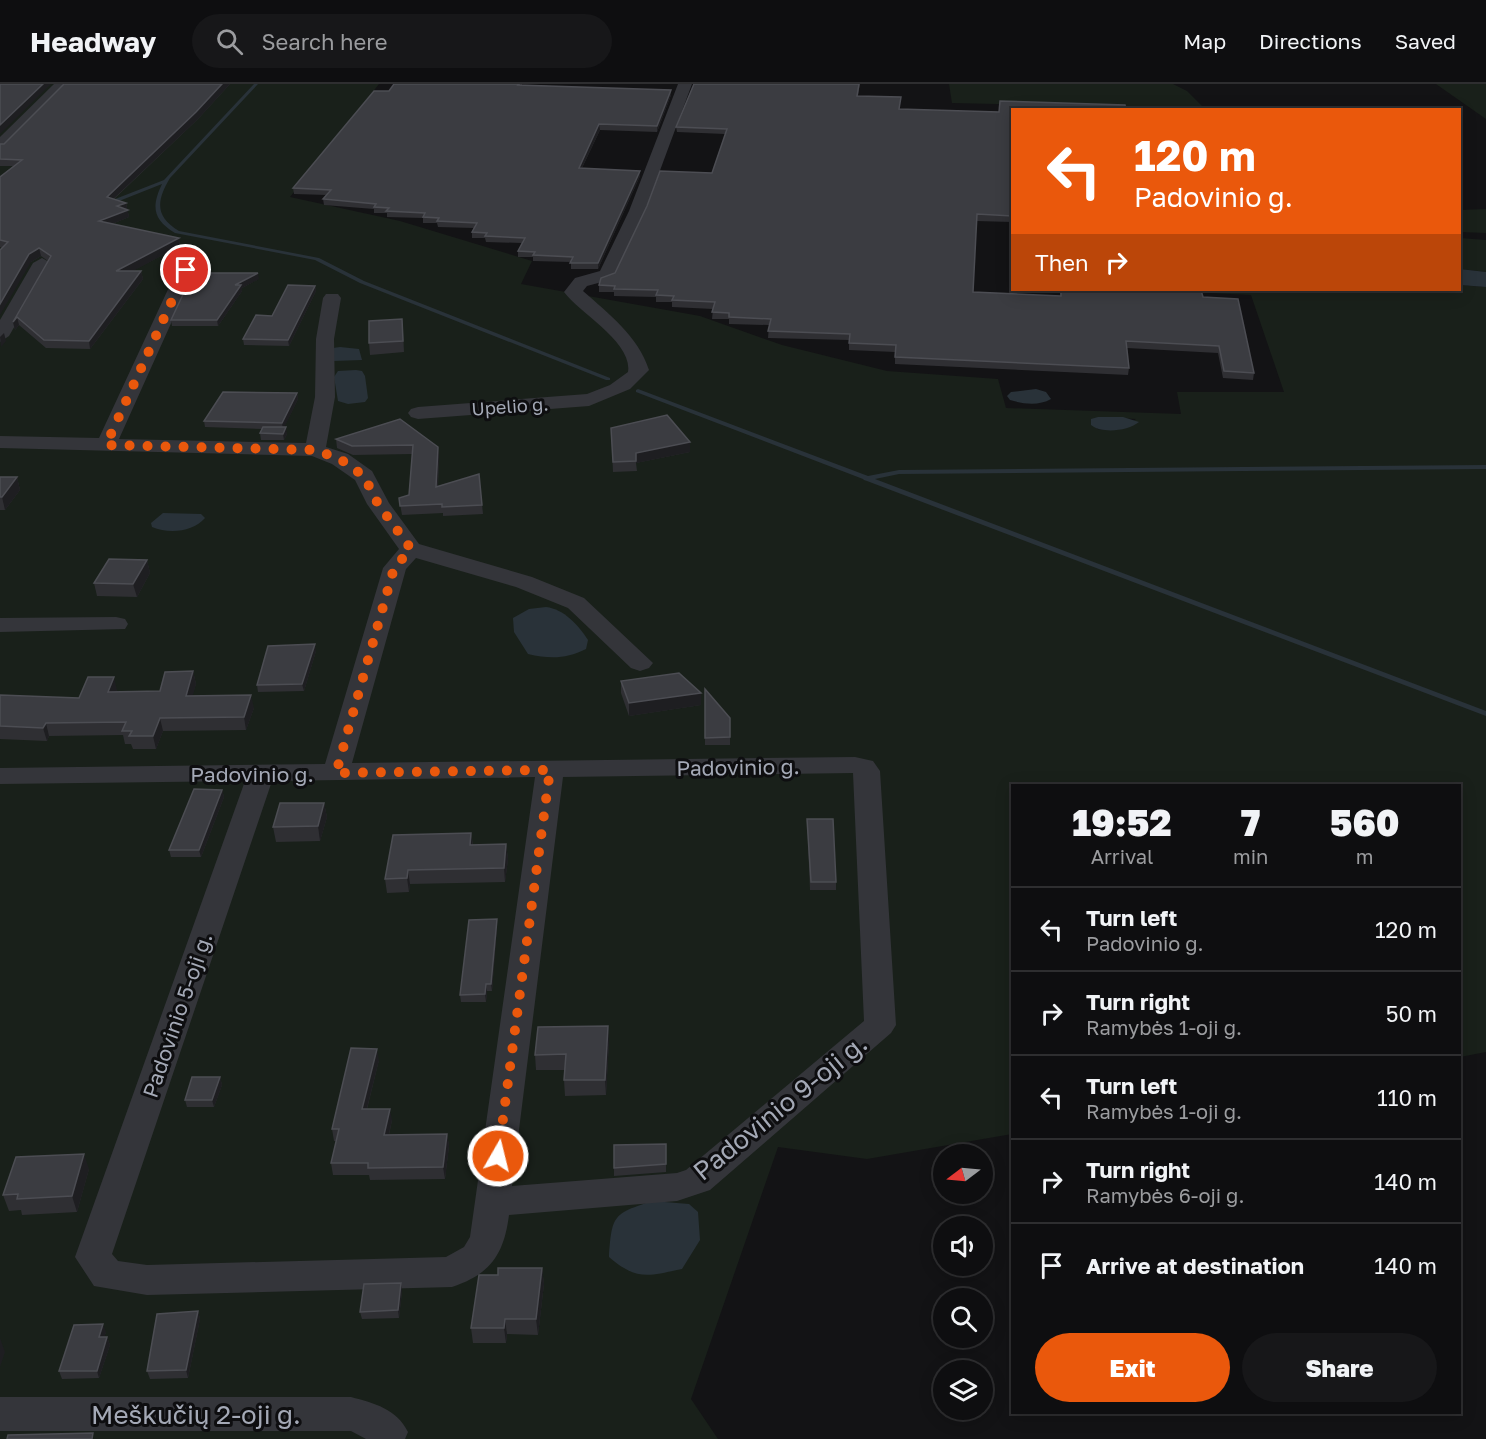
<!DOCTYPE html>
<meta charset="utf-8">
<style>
:root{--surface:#0e0e10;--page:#171719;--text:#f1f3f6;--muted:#9b9c9f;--line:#2e2e30;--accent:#ea580c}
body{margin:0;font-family:"Golos Text",sans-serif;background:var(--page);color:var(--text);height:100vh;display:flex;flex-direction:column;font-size:22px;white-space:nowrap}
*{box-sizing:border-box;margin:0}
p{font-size:20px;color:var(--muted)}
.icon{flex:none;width:33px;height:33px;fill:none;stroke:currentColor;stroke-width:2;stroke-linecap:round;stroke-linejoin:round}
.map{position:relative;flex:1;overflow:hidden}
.sheet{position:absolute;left:1011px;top:700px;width:450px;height:630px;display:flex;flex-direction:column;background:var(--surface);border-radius:0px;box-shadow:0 3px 15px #0003,0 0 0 2px var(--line)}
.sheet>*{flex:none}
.top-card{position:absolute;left:1011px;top:24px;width:450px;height:183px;border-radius:0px;box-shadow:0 3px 15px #0003,0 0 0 2px var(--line);background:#ea580c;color:#fff;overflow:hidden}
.needle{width:39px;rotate:254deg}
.fabs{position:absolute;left:933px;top:1060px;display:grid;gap:12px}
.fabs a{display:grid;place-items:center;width:60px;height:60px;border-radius:50%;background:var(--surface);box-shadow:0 3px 15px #0003,0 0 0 2px var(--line);font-size:30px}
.pin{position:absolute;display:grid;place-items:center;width:51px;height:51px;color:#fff;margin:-26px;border:3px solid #fff;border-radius:50%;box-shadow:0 2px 6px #0007}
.me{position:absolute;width:66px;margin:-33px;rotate:8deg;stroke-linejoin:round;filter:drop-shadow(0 0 4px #0008)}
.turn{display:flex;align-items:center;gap:21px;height:126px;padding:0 24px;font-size:27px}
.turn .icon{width:78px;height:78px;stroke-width:2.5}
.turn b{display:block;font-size:42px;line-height:51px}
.then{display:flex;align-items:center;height:57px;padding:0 24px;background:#0003;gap:12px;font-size:22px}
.eta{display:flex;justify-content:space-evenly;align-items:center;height:102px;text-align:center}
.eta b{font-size:36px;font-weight:800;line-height:42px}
.cta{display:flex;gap:12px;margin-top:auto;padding:12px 24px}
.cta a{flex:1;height:69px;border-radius:36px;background:var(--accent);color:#fff;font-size:24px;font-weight:800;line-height:69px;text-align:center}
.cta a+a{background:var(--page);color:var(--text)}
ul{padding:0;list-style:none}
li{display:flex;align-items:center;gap:18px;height:84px;padding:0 24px;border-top:2px solid var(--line)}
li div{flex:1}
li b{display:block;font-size:22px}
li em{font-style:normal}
header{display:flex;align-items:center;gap:36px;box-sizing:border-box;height:84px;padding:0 30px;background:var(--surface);border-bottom:2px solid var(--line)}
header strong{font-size:28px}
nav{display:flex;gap:33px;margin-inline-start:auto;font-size:21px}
.search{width:420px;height:54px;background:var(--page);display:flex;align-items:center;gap:15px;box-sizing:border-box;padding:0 21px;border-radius:33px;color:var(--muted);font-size:22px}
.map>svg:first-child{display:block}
</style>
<header>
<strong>Headway</strong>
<div class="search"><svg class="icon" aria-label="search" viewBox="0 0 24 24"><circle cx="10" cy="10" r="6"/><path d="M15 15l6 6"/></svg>Search here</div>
<nav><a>Map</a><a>Directions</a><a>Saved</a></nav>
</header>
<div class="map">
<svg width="1486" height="1355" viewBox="0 0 1486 1355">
<rect width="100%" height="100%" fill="#131315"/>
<g fill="#19201a" fill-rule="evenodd">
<path d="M0,0H379L290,113L400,137L532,177L521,200L700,232L782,261L887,287L998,295L1006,324L1181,330L1177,308H1284L1251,211L1210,209L1209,206H1460V201L1486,203V968L1460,973V702H1012V1050L867,1075L778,1063L691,1315L718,1355H0ZM1098,333L1136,335C1123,344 1113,348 1097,345Z"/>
<polygon points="949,0 1173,0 1187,7 1205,25 952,19"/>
<polygon points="1436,0 1486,0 1486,35"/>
<polygon points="1486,125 1486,149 1460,148 1460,126"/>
<polygon points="1460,154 1486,156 1486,188 1460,185"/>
</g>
<g fill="#293239">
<polygon points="1460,185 1486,188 1486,203 1460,201"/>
<polygon points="340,263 359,265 362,276 333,277 333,264"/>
<polygon points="356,286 362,287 365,292 368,314 365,318 348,320 338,317 334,293 338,287"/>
<path d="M1036,305L1046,308L1051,315C1039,322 1023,320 1010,316L1007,312L1011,308Z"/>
<path d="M1098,333H1123L1139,338C1128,347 1102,350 1091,341V335Z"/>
<path d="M163,429L201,430L205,434C193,448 169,450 152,443L151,439Z"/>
<path d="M546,523C564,525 578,541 588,556L586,565C566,575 550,575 528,570L514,548L513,534L529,525Z"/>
<path d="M652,1117L689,1120L698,1128L700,1156L682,1185C648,1192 637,1197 609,1173C612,1131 613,1130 652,1117Z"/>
</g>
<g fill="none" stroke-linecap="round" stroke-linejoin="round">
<g fill="#293239" fill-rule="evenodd">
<path d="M254,0H258L170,94C157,116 154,132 179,147L319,174L364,197L610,294V296H606L360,199L315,176L175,149C153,136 151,123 162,100L109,121H105V119L164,96Z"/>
<polygon points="638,305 868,392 899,386 1486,381 1486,385 899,390 875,395 1486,627 1486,632 867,397 864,396 863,395 636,308 636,306"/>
</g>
<g fill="#34353a" fill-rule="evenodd">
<polygon points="54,0 69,0 5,65 0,67 0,53"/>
<path d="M678,0H692L645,127L613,195L587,202L583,207C609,230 638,252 649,286L630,305L589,322L418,335L411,333L408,329L411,325L418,323L587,310L610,301L628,288C633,258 579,229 564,208L575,194L600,187L629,127Z"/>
<polygon points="42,174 51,179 9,252 0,258 0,236 33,179"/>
<path d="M186,181L195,186L119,355L306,359L315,313L316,255L323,214L326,210H338L341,214L334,255L335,313L326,363L348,370L372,387L389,419L419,460L532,493L584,514L653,579L649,584L640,587L631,584L568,524L516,503L416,474L406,485L352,679L855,673L873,677L880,687L896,941L891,949L710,1106L677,1117L509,1131C504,1170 491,1190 452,1203L147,1211L94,1202L75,1173L245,697L0,700V684L325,680L383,484L399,465L367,420L355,396L332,380L312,372L0,364V352L99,354L177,186ZM853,689L864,937L686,1086L677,1089L512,1102L563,693ZM535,693L470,1153L464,1163L446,1173L147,1181L118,1177L112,1170L272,697Z"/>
<polygon points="116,533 125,535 128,540 125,545 0,548 0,534"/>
<path d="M0,1313H351C374,1319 397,1325 408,1348L405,1355H366L351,1347H0Z"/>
</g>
</g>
<g fill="#2f2f33">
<polygon points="64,0 230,0 198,35 114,115 126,119 129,133 112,140 179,154 180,162 132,187 141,187 143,195 90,265 46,264 19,241 15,246 13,238 48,177 41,172 31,178 0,163 0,93 13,82 0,82 0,60 4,60"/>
<polygon points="522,0 522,1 671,6 671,11 657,48 600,46 582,84 640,87 640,92 598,185 571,185 571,178 533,177 533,173 518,173 518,167 522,159 486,158 485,154 472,154 472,148 474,144 438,143 437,139 423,139 423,134 387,133 387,129 374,129 374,125 324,121 323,115 327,111 294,110 293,104 389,7"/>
<polygon points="694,0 860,0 858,12 900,25 999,28 1012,26 1012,138 976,137 973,208 1060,212 1060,206 1201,206 1203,213 1254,289 1253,296 1223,294 1218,269 1127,264 1129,284 1128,291 895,280 895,268 849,266 849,256 768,254 769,241 729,240 729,235 712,235 713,225 672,223 672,218 656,218 656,213 614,212 614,208 599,208 599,201 615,189 712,89 725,50 677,48 676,43"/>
<polygon points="259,195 242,204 242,207 218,242 172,242 171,236"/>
<polygon points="315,202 316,207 289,262 244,261 243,255 272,232"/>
<polygon points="403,247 404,268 370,271 369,259"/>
<polygon points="297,309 298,315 284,343 287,350 284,356 261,356 260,349 262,345 205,343 204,337"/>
<polygon points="400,335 439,372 438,402 479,390 483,430 443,432 443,429 402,431 399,414 409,411 412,370 353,371 337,364 336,355"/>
<polygon points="611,344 690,358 690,368 636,379 637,387 613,388"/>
<polygon points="0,393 17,393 20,406 5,426 0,426"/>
<polygon points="147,476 150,489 137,513 97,512 94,499"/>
<polygon points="316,567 304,607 258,608 257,601"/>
<polygon points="193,587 196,600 192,612 254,624 246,646 163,647 156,665 133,665 131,660 125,660 123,651 49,652 47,657 0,655 0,611 79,614 117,606 116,608 160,607"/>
<polygon points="621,597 701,621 629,632 621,609"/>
<polygon points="730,634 730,661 705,661 705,654"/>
<polygon points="222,706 224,713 201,773 171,773 169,766"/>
<polygon points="324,719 327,733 320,757 276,758 273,743"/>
<polygon points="807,735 836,798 836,806 810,806"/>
<polygon points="471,749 473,761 506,760 508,775 505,798 410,800 409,808 387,809 385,795"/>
<polygon points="497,835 497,843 492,907 487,907 486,918 461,918 460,911"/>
<polygon points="609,957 606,1011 565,1012 564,996 565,986 536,986 535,971"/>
<polygon points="379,976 367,1025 392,1036 389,1051 447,1050 449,1062 445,1095 370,1096 369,1091 333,1091 331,1079 336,1057 334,1057 332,1045"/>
<polygon points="220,993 222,1001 214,1023 187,1023 185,1016"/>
<polygon points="666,1060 666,1088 614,1092 614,1084"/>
<polygon points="89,1085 77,1128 22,1131 21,1126 9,1127 3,1111"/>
<polygon points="542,1184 544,1200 538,1251 507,1250 506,1259 473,1259 471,1244 498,1191"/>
<polygon points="401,1199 402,1207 399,1234 362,1235 360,1228"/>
<polygon points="198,1227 200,1235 188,1294 150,1295 147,1287"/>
<polygon points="106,1248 104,1253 107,1253 110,1261 99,1294 62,1295 59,1287"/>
</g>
<g fill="#1e1e21">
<polygon points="43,0 51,0 0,50 0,41"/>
<polygon points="222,0 230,0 198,35 108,120 107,113"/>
<polygon points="671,6 671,11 657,48 657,42"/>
<polygon points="599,40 600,46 579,90 579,84"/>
<polygon points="640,87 640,92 598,185 598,179"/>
<polygon points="126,119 129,133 100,145 99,137 117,122"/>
<polygon points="179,154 180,162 118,195 116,187"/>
<polygon points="39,164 41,172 31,178 0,231 0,220 29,170"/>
<polygon points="141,187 143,195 90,265 89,257"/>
<polygon points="258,189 259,195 242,204 242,207 218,242 217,236 235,201"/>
<polygon points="315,202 316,207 289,262 288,256"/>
<polygon points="17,233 19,241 15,246 13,238"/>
<polygon points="4,249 6,257 1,263 0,253"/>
<polygon points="297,309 298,315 283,346 282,339"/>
<polygon points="286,343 287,350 284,356 283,350"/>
<polygon points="690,358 690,368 636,379 636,369"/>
<polygon points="438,363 439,372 437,412 436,403"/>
<polygon points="17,393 20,406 5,426 2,413"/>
<polygon points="147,476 150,489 137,513 133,500"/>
<polygon points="315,560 316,567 304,607 302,600"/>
<polygon points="193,587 196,600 189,625 186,612"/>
<polygon points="114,593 117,606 111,621 108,608"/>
<polygon points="701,609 701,621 629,632 629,619"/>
<polygon points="251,611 254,624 246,646 244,633"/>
<polygon points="160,634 163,647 156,665 153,652"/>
<polygon points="46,639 49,652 47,657 43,644"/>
<polygon points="222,706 224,713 201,773 199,766"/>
<polygon points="324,719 327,733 320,757 318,742"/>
<polygon points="471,749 473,763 470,761"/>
<polygon points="506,760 508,775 505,798 504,784"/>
<polygon points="408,786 410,800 409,808 407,794"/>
<polygon points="497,835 497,843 492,907 491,900"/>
<polygon points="486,900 487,907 486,918 485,910"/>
<polygon points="608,942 609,957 606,1011 605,996"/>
<polygon points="377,965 379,976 364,1036 362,1025"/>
<polygon points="220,993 222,1001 214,1023 212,1016"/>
<polygon points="390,1025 392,1036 386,1063 384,1051"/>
<polygon points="447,1050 449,1062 445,1095 443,1083"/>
<polygon points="84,1070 89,1085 77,1128 72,1112"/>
<polygon points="542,1184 544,1200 538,1251 536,1235"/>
<polygon points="401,1199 402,1207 399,1234 398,1226"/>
<polygon points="198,1227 200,1235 188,1294 186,1286"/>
<polygon points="505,1235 507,1250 506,1259 504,1244"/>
<polygon points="103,1240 106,1248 102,1261 99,1253"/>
<polygon points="107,1253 110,1261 99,1294 97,1287"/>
<polygon points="0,1254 5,1268 0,1283"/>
</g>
<g fill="#3b3c41" stroke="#4c4d53" stroke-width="1.5">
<polygon points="0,0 43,0 0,41"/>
<polygon points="64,0 222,0 196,28 107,113 126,119 117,122 128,126 99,137 179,154 116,187 141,187 89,257 44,256 17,233 13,238 51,172 39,164 29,170 0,220 0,166 8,158 0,156 0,93 22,76 0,75 0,60 4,60"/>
<polygon points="394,0 519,0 518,1 671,6 657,42 599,40 579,84 640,87 598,179 570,179 573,173 533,171 535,168 518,167 525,154 485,152 487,149 472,148 477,139 437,137 439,134 423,133 425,129 386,127 389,124 374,123 376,120 323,115 331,106 293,104 374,7 389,7"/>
<polygon points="694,0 859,0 857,12 901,13 899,25 999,28 1000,17 1125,21 1126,26 1012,26 1012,132 977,130 973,208 1061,212 1061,206 1201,206 1203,213 1238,215 1254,289 1224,287 1219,262 1126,257 1129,284 895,273 896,261 849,259 850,250 768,247 771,235 729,233 729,229 712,228 715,218 672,216 674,212 656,211 658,206 614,205 615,202 599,201 601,194 615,189 647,122 660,87 712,89 727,45 676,43"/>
<polygon points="204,189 258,189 235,201 241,201 217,236 171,236 186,204 189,199 198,199"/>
<polygon points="288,201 315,202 288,256 243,255 256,231 272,232"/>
<polygon points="402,235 403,257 369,259 369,237"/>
<polygon points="223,308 297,309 282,339 204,337"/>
<polygon points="667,331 690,358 636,369 636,377 613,378 611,344"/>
<polygon points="400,335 438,363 436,403 479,390 482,421 442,423 442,420 400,422 399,414 409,411 413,361 352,362 336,355"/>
<polygon points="263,343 286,343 283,350 260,349"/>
<polygon points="0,393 17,393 2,413 0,413"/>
<polygon points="109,475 147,476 133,500 94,499"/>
<polygon points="315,560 302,600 257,601 268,562"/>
<polygon points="193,587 186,612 251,611 244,633 160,634 153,652 129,652 132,647 122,647 126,638 46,639 43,644 0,642 0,611 79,614 88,593 114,593 108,608 160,607 165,588"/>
<polygon points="679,589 701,609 629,619 621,597"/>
<polygon points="705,605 730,634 730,653 705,654"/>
<polygon points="194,705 222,706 199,766 169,766"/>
<polygon points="280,719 324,719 318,742 273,743"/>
<polygon points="807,735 833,735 836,798 811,798"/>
<polygon points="471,749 470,761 506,760 504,784 408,786 407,794 385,795 393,751"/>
<polygon points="497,835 491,900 486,900 485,910 460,911 469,836"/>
<polygon points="608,942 605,996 564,996 566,970 535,971 538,943"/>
<polygon points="351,964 377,965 362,1025 390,1025 384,1051 447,1050 443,1083 368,1084 368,1079 331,1079 339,1045 332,1045"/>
<polygon points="192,993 220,993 212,1016 185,1016"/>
<polygon points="666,1060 666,1080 614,1084 614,1061"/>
<polygon points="84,1070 72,1112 17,1115 18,1110 3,1111 16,1073"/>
<polygon points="498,1184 542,1184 536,1235 505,1235 504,1244 471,1244 479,1191 498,1191"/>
<polygon points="401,1199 398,1226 360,1228 364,1200"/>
<polygon points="198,1227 186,1286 147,1287 157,1230"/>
<polygon points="103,1240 99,1253 107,1253 97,1287 59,1287 74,1241"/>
<polygon points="93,1349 92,1355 7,1355 8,1351"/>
</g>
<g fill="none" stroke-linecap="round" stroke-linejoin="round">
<polyline stroke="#ea580c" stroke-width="10" stroke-dasharray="0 18" points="186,186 106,361 315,366 340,375 364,392 378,420 411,465 394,484 336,689 550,686 498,1072"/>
</g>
<g text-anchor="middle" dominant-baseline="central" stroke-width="6" stroke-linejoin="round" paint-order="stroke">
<g font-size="18" fill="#a4a9b6" stroke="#0e0e10">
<text transform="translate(510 322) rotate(-4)">Upelio g.</text>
</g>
<g font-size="21" fill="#a4a9b6" stroke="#0e0e10">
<text transform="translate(738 683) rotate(-1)">Padovinio g.</text>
<text x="252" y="690">Padovinio g.</text>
<text transform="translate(177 931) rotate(-71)">Padovinio 5-oji g.</text>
</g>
<g font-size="26" fill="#a4a9b6" stroke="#0e0e10">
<text transform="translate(780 1023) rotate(-39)">Padovinio 9-oji g.</text>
<text x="196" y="1330">Meškučių 2-oji g.</text>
</g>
</g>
</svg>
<div class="fabs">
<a><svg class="needle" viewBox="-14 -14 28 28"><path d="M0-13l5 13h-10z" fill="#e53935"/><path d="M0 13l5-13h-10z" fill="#9b9c9f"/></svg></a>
<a><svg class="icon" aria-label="sound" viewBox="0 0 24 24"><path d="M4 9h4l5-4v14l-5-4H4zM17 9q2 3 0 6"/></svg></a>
<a><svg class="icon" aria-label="search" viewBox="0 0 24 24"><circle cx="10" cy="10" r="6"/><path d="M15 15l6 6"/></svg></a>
<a><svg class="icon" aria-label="layers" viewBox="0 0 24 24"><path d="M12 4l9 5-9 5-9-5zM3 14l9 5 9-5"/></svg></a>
</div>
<div class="pin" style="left:186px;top:186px;background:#d93025"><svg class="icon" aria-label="arrive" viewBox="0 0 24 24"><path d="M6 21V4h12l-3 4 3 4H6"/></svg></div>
<svg class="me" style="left:498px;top:1072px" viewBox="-20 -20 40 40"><circle r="17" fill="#ea580c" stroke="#fff" stroke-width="3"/><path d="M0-11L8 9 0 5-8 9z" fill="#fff"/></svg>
<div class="top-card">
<div class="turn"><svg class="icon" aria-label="left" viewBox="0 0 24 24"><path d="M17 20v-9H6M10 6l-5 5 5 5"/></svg><div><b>120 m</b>Padovinio g.</div></div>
<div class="then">Then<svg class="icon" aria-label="right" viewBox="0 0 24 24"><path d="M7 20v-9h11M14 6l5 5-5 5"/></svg></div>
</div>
<section class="sheet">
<div class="eta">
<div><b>19:52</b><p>Arrival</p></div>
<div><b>7</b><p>min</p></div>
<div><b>560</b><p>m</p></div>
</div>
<ul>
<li><svg class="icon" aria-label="left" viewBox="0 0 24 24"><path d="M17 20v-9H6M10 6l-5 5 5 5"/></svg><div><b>Turn left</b><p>Padovinio g.</p></div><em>120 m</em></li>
<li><svg class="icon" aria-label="right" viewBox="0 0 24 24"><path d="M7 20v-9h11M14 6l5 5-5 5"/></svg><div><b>Turn right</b><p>Ramybės 1-oji g.</p></div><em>50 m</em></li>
<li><svg class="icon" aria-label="left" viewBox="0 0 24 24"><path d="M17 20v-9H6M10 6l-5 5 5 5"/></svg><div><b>Turn left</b><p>Ramybės 1-oji g.</p></div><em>110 m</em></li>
<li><svg class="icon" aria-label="right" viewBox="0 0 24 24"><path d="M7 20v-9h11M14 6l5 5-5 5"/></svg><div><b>Turn right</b><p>Ramybės 6-oji g.</p></div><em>140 m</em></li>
<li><svg class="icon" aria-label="arrive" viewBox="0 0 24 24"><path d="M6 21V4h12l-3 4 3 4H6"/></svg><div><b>Arrive at destination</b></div><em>140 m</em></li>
</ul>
<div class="cta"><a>Exit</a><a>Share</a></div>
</section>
</div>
